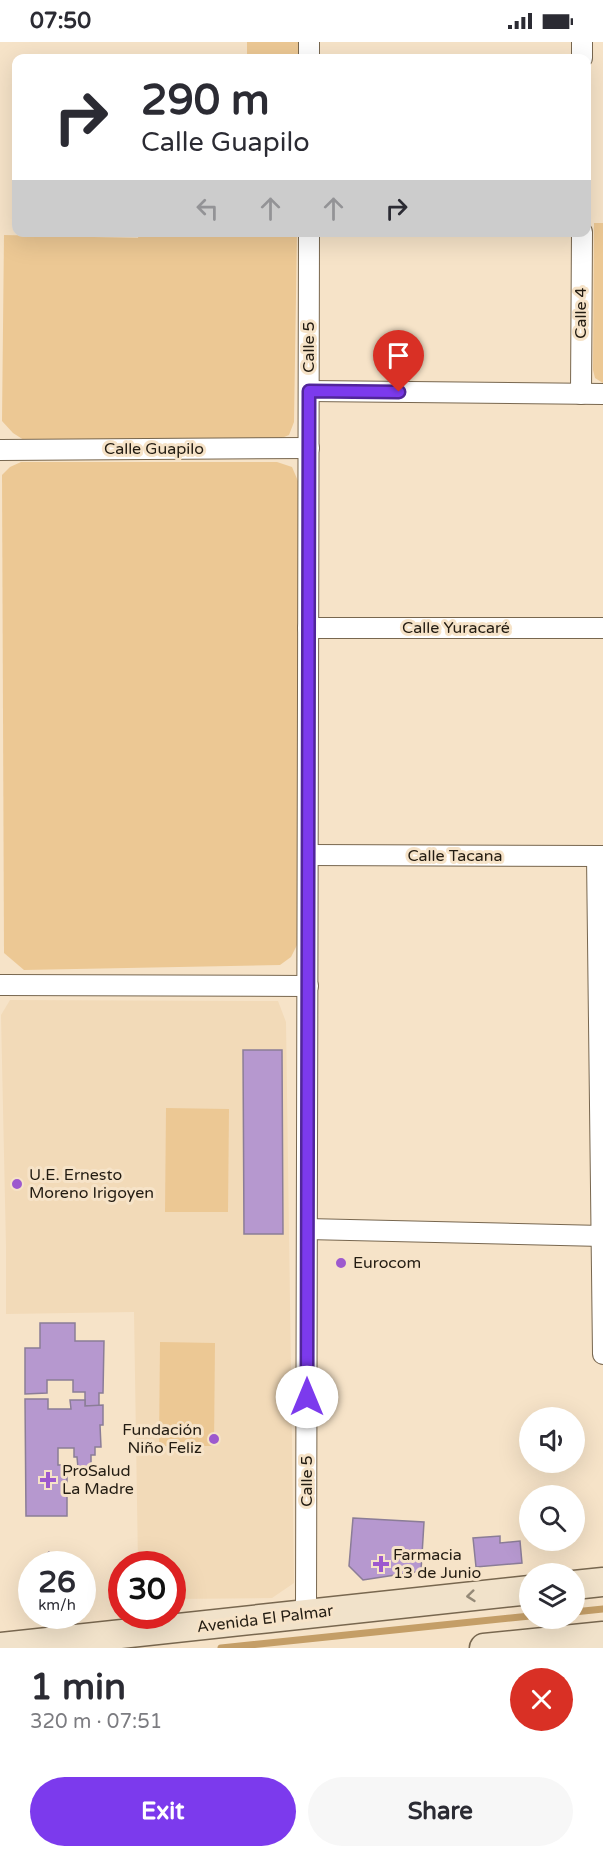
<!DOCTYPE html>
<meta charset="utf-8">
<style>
:root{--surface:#fff;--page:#f7f7f7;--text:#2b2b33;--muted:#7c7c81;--accent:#7c3aed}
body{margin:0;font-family:"Varela Round",sans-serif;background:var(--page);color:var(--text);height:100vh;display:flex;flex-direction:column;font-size:22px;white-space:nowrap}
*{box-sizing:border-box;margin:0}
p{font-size:20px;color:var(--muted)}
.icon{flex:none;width:33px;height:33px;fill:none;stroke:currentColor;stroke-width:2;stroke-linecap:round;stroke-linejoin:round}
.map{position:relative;height:1606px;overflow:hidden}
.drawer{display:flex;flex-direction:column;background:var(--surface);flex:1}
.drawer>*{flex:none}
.top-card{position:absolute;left:12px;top:12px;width:579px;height:183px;border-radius:12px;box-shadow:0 6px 24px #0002;background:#fff;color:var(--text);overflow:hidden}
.tools{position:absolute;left:519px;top:1365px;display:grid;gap:12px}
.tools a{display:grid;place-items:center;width:66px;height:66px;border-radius:50%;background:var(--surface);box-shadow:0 6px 24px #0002;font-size:30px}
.speed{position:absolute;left:18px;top:1509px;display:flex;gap:12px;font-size:30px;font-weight:700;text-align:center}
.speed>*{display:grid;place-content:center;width:78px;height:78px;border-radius:50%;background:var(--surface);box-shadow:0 6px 24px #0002;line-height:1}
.speed small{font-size:15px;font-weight:400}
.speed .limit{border:9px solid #d22;background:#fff;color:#111}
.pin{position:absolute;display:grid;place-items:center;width:51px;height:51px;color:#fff;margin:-62px -26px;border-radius:50% 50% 50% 0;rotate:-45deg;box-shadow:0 0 6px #0007}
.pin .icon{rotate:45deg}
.me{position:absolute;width:66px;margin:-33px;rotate:0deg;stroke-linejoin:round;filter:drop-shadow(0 0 4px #0008)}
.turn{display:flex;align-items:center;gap:21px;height:126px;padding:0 30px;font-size:27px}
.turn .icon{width:78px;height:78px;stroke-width:2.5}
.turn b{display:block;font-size:42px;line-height:51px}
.lanes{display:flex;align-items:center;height:57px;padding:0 30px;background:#0003;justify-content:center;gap:30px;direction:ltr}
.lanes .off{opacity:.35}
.round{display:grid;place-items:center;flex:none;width:63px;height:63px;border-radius:32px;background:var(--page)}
.summary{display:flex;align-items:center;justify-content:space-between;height:102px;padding:0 30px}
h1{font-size:36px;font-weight:800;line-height:45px}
.action{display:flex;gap:12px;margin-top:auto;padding:12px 30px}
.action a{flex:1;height:69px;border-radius:36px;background:var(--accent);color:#fff;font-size:24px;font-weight:800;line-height:69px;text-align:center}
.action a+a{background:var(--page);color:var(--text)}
.status{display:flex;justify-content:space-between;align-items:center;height:42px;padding:0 30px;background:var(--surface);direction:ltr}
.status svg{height:16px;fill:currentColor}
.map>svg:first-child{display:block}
</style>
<div class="status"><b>07:50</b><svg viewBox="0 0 49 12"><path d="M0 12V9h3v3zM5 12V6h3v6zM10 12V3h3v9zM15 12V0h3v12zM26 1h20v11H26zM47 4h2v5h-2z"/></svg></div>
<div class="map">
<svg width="603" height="1606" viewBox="0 0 603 1606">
<rect width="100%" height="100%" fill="#f6e3c8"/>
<polygon fill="#f2dab8" points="10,958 278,959 286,980 294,1541 272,1556 173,1557 172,1522 138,1522 134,1270 6,1272 6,1204 1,973"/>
<g fill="#ecc894">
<rect x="247" y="0" width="52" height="16"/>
<polygon points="594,181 603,181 603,341 595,336 593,328"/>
<polygon points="139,190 297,191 294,380 289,393 277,398 27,400 13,391 2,379 4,193 138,196"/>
<polygon points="21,420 277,420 292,425 298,439 298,901 291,915 280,923 24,928 4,911 2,433 10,425"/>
<polygon points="166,1066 229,1067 228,1170 165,1170"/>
<polygon points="160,1300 215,1301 214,1404 159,1404"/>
</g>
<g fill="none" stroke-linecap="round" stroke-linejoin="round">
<g stroke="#c49e67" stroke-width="7">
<polyline points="574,1570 603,1567"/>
<polyline points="221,1606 530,1574"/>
</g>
</g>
<g fill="#b698cf" stroke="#8b7d97" stroke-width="1.5">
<polygon points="243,1008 282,1008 283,1192 244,1192"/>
<polygon points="40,1281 75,1281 75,1299 104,1299 103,1351 99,1351 99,1364 85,1364 85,1350 73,1350 73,1338 47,1338 47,1351 25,1352 25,1306 40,1306"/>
<polygon points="25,1357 48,1357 48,1367 71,1367 70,1358 85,1358 85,1364 103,1363 103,1383 100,1383 101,1405 95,1405 95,1413 91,1413 91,1426 78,1426 77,1415 74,1415 74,1406 58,1406 58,1423 63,1423 63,1429 67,1429 67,1474 26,1474"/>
<polygon points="353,1476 424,1480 421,1529 363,1538 349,1524"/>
<polygon points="500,1494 500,1501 520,1499 522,1521 476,1525 473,1496"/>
<polygon points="49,1510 63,1522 37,1522"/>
<polygon points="32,1528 32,1548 21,1539"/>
<polygon points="122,1535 122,1561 114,1561 112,1536"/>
</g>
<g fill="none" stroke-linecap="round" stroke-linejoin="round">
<defs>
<g id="street">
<polyline points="309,16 309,0"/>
<polyline points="582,16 582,0"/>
<polyline points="309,349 603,352"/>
<polyline points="581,352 582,190"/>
<polyline points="0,408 309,406"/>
<polyline points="308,586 603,586"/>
<polyline points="308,813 603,814"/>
<polyline points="597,814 603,1312"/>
<polyline points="0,943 308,944"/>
<polyline points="307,1187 602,1194"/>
<polyline points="306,1571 309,190"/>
</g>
<g id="secondary">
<polyline points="574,1543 603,1540"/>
<path d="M0,1605C177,1587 353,1566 530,1548"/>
<polyline points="484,1606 603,1594"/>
</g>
</defs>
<use href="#street" stroke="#78674f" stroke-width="22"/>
<use href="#secondary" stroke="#78674f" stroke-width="31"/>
<use href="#street" stroke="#fff" stroke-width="20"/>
<use href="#secondary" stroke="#f1e2ca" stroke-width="28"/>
</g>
<defs><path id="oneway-chevron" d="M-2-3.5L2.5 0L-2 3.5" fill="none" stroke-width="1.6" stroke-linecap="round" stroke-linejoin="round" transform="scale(1.5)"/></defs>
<use stroke="#948977" href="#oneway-chevron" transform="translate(471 1554) rotate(174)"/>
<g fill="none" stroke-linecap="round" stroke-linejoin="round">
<defs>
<polyline id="route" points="307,1355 309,349 399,350"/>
</defs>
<use href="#route" stroke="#51269a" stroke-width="15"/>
<use href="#route" stroke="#7c3aed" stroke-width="10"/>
</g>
<g fill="#9d59ce" stroke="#f6e3c8" stroke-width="2">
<circle cx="17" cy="1142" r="6"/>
<circle cx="341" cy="1221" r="6"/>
<circle cx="214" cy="1397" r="6"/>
<path d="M45 1429h6v6h6v6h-6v6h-6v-6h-6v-6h6z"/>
<path d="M378 1513h6v6h6v6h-6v6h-6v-6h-6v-6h6z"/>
</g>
<g text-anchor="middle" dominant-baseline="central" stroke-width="6" stroke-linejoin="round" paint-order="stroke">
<g font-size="16" fill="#231c12" stroke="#f6e3c8">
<text transform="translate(581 271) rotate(-90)">Calle 4</text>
<text transform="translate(309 305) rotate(-90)">Calle 5</text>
<text x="154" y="407">Calle Guapilo</text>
<text x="456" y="586">Calle Yuracaré</text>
<text x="455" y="814">Calle Tacana</text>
<text transform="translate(307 1439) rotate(-90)">Calle 5</text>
<text transform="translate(265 1577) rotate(-7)">Avenida El Palmar</text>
</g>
<g font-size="16" fill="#231c12" stroke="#f6e3c8" text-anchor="start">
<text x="29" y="1133">U.E. Ernesto<tspan x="29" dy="18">Moreno Irigoyen</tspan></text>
<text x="353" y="1221">Eurocom</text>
<text x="202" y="1388" text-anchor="end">Fundación<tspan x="202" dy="18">Niño Feliz</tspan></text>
<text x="62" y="1429">ProSalud<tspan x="62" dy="18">La Madre</tspan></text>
<text x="393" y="1513">Farmacia<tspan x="393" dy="18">13 de Junio</tspan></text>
</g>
</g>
</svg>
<div class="tools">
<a><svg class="icon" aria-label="sound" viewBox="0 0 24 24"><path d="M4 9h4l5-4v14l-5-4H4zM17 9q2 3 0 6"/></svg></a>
<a><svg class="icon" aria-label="search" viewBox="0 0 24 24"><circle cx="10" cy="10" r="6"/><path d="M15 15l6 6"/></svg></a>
<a><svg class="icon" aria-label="layers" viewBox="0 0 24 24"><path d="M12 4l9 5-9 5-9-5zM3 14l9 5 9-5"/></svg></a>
</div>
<div class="speed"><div>26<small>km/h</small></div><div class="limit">30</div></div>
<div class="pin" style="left:399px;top:350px;background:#d93025"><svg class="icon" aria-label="arrive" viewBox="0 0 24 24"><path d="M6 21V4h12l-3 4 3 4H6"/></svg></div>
<svg class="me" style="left:307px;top:1355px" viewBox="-20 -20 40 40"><circle r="19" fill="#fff"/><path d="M0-13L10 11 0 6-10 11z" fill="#7c3aed"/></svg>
<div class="top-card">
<div class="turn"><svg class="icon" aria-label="right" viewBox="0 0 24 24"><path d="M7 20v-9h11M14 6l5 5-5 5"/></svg><div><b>290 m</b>Calle Guapilo</div></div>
<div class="lanes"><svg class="icon off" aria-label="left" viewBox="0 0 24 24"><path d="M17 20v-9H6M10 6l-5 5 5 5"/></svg><svg class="icon off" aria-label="ahead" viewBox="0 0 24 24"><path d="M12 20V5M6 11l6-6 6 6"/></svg><svg class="icon off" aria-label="ahead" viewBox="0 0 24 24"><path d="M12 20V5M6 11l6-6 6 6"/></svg><svg class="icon" aria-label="right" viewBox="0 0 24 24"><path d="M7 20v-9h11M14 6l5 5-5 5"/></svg></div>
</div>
</div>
<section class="drawer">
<div class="summary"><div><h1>1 min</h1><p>320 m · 07:51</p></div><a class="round" style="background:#d93025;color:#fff"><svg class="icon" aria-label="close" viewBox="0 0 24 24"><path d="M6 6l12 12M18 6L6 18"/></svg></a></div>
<div class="action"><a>Exit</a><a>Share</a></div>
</section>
